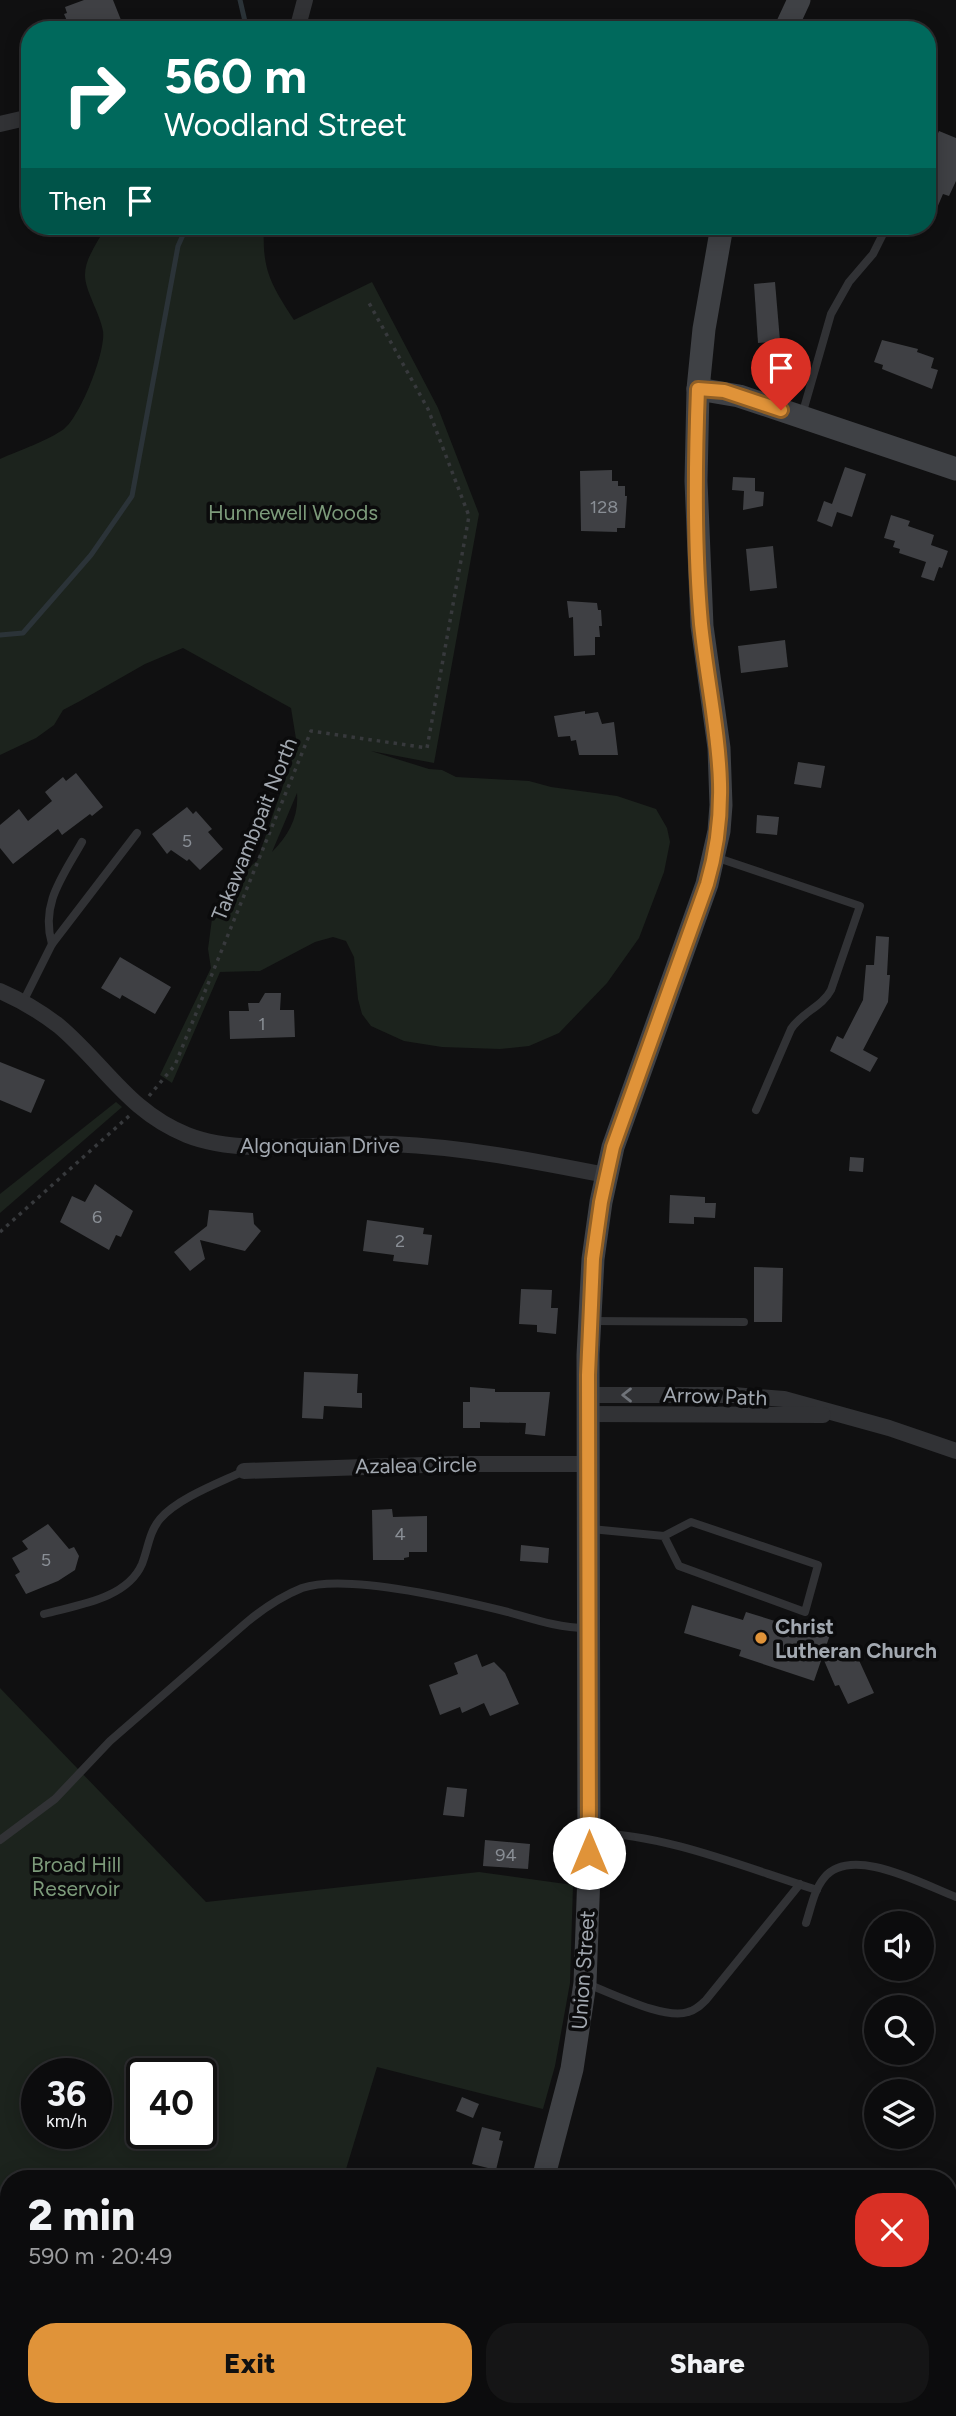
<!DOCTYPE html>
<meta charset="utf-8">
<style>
:root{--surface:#0c0c0d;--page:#151516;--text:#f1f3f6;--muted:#9a9b9d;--line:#2c2c2e;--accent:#e09339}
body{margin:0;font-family:Figtree,sans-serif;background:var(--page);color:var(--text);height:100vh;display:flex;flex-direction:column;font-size:26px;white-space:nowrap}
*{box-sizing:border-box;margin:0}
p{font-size:23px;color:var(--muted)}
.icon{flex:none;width:38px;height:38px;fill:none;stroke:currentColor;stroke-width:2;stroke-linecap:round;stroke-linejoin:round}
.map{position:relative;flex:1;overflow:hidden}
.sheet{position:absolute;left:0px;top:2170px;width:957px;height:247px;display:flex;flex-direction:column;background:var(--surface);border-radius:28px 28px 0 0;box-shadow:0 4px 18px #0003,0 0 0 2px var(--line)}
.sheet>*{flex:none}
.hud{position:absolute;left:21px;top:21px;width:915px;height:214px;border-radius:28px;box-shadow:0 4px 18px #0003,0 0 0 2px var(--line);background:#00695c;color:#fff;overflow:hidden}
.fabs{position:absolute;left:864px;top:1911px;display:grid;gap:14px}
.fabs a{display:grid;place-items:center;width:70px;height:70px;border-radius:50%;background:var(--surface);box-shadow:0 4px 18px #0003,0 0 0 2px var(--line);font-size:35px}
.speed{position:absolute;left:21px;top:2058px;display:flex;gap:14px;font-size:35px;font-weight:700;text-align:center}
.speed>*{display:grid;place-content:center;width:91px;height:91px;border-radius:50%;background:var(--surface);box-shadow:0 4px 18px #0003,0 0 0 2px var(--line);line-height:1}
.speed small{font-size:18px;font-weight:400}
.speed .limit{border:4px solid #111;border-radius:10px;background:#fff;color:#111}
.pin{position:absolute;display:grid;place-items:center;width:60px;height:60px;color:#fff;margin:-72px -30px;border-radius:50% 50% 50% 0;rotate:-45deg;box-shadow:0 0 7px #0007}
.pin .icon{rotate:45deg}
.me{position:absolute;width:77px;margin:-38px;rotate:0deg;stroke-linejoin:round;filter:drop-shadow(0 0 5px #0008)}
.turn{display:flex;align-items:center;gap:24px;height:147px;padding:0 28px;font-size:32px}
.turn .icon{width:91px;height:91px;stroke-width:2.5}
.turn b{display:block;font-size:49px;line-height:60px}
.then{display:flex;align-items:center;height:66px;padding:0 28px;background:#0003;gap:14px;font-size:26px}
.round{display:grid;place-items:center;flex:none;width:74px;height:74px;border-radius:28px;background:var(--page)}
.summary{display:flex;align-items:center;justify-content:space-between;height:119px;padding:0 28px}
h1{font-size:42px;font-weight:800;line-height:52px}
.primary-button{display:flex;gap:14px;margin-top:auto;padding:14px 28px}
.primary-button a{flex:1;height:80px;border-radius:28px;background:var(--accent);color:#111;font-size:28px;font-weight:800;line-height:80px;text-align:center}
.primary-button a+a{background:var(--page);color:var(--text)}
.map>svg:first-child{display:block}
</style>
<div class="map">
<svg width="956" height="2416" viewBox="0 0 956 2416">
<rect width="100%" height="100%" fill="#101011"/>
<g fill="#1c231d" fill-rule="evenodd">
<path d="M106,226H264C262,270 270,283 294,320L372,282L438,408L479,514L434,763L371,751L429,769L442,770L456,777L529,781L551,787L617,796L656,809L667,828L670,842L664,872L639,938L607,983L559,1033L529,1046L500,1049L442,1047L404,1041L371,1026L362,1014L358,999L354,957L346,941L333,937L315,942L260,971L220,972L172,1083L160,1075L211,968L208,949L213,911L225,887L257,861L297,745L291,708L183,648L145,664L80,701L63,710L54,725L36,738L0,755V459C18,451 49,440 64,429C80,417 106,352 103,331C100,313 85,291 85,275C85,257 99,241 106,226ZM297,793C299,816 289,835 272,852Z"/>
<polygon points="116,1102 122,1107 0,1213 0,1194"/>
<path d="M0,1688L206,1902L479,1872L573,1885L570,1983L555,2066L543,2109L377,2067L343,2179H9V2326H0ZM37,2074H96V2133H37ZM142,2074H201V2133H142Z"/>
<polygon points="9,2376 9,2408 112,2408 122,2416 0,2416 0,2377"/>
<polygon points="181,2408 318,2408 316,2416 189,2416"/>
</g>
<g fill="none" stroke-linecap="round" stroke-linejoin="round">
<g stroke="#2b3338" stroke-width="5">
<polyline points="240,0 247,30"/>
<polyline points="0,635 23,633 91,555 132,496 178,246 187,226"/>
</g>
</g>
<g fill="#3f4044">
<polygon points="84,0 113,0 125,30 71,30 64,14 67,13 65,7"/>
<polygon points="939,131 956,138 956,181 949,196 943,194 928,229 928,173 932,163 928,161 928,156"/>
<polygon points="775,282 780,341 758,343 754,284"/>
<polygon points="882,340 918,349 917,352 934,358 931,368 938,370 932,389 882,369 883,365 874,362"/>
<polygon points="845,467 866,474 852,517 837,512 832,527 817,521 824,501 832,504"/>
<polygon points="612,470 612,481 618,481 618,486 625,486 625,496 627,496 625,528 617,528 617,532 581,531 580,471"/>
<polygon points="733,477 755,478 755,491 764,492 763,506 743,510 744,491 732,490"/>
<polygon points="891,515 910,521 908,526 934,535 931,545 948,551 942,568 939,567 934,581 921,577 926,562 899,553 900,549 893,547 895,541 884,538"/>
<polygon points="773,546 777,588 750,591 746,549"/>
<polygon points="567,601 597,603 598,610 601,610 602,626 599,626 600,637 595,637 595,655 574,656 573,617 569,618"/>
<polygon points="785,640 788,667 741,673 738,646"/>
<polygon points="585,711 585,714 598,712 602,724 614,722 618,755 579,755 576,740 571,741 570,736 558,737 554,716"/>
<polygon points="798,762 825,766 821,788 794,784"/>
<polygon points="76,773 103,807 92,816 90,814 62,835 58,829 13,864 0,848 0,825 19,809 28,821 52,801 45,792 63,777 66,781"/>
<polygon points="187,807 193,814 196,811 212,829 208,832 223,849 200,870 189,859 187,861 171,850 167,854 152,834"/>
<polygon points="757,815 779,817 777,835 756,833"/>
<polygon points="876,936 889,937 887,975 890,975 888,1002 863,1050 878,1058 870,1072 830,1051 837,1036 843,1039 863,1000 866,965 874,965"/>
<polygon points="120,957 171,987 155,1014 122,995 120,999 101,988"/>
<polygon points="265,993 281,993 280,1010 294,1010 295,1037 230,1039 229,1011 249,1011 248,1003 259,1003"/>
<polygon points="0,1062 45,1080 31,1113 0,1100"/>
<polygon points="850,1157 864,1158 863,1172 849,1171"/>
<polygon points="95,1184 133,1211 121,1237 116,1235 109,1250 60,1222 72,1196 85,1202"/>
<polygon points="670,1195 705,1197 705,1203 716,1203 715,1218 694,1217 694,1224 669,1223"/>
<polygon points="209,1210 253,1213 254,1224 261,1231 245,1251 200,1240 205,1259 190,1271 174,1252 207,1226"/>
<polygon points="367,1220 424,1228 423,1234 432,1235 428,1265 393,1261 394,1255 363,1251"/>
<polygon points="754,1267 783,1268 782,1322 754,1322"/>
<polygon points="521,1289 552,1290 551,1308 558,1308 556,1334 537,1332 537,1325 519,1324"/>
<polygon points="304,1372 358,1374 357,1393 362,1393 362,1408 324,1406 323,1419 302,1418"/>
<polygon points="470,1387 495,1389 495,1392 550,1392 545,1436 525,1434 526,1423 480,1422 480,1428 463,1428 463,1402 470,1402"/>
<polygon points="392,1509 393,1517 427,1516 427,1552 409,1552 409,1557 404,1558 404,1560 373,1560 372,1510"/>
<polygon points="48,1524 69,1549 74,1547 79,1556 75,1570 58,1581 26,1594 15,1575 20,1572 12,1558 28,1549 22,1541"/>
<polygon points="521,1545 549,1548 548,1563 520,1561"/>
<polygon points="692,1605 743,1620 746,1612 801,1629 803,1622 831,1632 814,1681 739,1656 741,1650 684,1633"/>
<polygon points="852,1645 874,1693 848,1704 839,1685 835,1686 823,1658"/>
<polygon points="477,1654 482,1667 494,1662 505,1673 519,1704 490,1716 484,1703 462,1713 460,1707 440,1715 429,1685 458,1674 454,1663"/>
<polygon points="447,1787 467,1789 464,1817 443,1815"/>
<polygon points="485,1840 530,1844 528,1869 483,1866"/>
<polygon points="462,2097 479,2104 473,2118 456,2111"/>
<polygon points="482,2127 501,2132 499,2140 503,2141 496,2170 472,2164"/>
</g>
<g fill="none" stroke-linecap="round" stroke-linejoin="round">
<g stroke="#37393c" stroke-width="3.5" stroke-dasharray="3.5 5" stroke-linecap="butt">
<polyline points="149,1096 175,1065 311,731 427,748 469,516 428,409 369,303"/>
<polyline points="0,1232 129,1116"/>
</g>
<g stroke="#313235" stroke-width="8">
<polyline points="802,415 831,314 849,282 873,254 887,226"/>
<path d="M715,857L860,906L831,990C822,1007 802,1012 791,1029L756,1110"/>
<path d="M52,944C40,904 63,876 82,842"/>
<polyline points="23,1002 52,944 137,833"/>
<polyline points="591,1321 744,1322"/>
<polyline points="591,1529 664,1536 691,1522 818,1565 805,1612 679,1566 664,1536"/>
<path d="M44,1614C77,1605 127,1599 142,1564C148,1549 149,1532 160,1519C178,1498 219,1483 244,1471"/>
<path d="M592,1833C666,1834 746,1868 817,1890"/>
<path d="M0,1840L55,1799L110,1741L247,1622C264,1608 282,1596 302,1588C346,1573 460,1600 508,1612C533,1619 559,1628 586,1628"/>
<path d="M806,1923C811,1908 814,1890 824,1878C851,1844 924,1885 956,1897"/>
<path d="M587,1984C612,1993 664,2020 688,2012C696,2010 701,2005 706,2000L800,1884"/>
</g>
<g stroke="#313235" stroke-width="16">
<polyline points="297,30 305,0"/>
<polyline points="0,124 30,117"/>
<path d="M0,991C21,1000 41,1012 59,1026C104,1064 129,1112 187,1135C245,1158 328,1141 392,1144C464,1147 535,1161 606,1175"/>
<polyline points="588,1395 733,1395 784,1399 889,1428 956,1451"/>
<polyline points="588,1414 823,1415"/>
<polyline points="244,1471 454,1464 588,1464"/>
<polyline points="0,2354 9,2352"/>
<polyline points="151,2408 158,2416"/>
</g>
<g stroke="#3f4145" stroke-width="23">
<polyline points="785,30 799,0"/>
<polyline points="698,389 739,396 956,469"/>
<polyline points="543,2179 572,2069 585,1983 589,1873 588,1355 593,1259 601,1202 613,1147 707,884 719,831 721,805 719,748 702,626 696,481 698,389 704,329 722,226"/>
<polyline points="468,2416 470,2408"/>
</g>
</g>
<defs><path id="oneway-chevron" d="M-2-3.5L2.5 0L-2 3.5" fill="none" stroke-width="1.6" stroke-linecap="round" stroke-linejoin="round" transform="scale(1.75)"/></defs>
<use stroke="#6f7379" href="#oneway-chevron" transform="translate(627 1395) rotate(180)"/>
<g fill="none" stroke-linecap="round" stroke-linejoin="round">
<defs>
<path id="route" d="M589,1853L588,1375L593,1259L601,1202L613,1147L707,884C735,790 711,718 701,624C694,546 695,467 698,389L724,391L781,410"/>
</defs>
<use href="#route" stroke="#926025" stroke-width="18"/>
<use href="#route" stroke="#e09339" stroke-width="12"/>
</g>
<circle fill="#e09339" stroke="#0b0b0c" stroke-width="2.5" cx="761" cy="1638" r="7"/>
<g text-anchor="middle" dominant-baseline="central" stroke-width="7" stroke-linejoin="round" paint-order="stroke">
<g font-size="18" fill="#898e95">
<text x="604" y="507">128</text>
<text x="187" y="841">5</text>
<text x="262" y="1024">1</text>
<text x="97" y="1217">6</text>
<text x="400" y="1241">2</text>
<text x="400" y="1534">4</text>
<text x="46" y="1560">5</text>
<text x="506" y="1855">94</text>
</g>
<g font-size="21" fill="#7c9a7a" stroke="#0b0b0c">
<text x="293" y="512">Hunnewell Woods</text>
<text x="76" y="1864">Broad Hill<tspan x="76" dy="24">Reservoir</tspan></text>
</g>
<g font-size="21" fill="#a2a8b0" stroke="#0b0b0c">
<text transform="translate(254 829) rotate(-68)">Takawambpait North</text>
<text x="320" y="1145">Algonquian Drive</text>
<text transform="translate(715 1396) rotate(2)">Arrow Path</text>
<text transform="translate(416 1465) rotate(-1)">Azalea Circle</text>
<text transform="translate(583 1970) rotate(-86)">Union Street</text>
</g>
<g font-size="21" font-weight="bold" fill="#a2a8b0" stroke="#0b0b0c" text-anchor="start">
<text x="775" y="1626">Christ<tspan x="775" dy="24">Lutheran Church</tspan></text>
</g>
</g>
</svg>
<div class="fabs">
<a><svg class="icon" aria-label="sound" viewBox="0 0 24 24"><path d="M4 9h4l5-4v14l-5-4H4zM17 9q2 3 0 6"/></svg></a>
<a><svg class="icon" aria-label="search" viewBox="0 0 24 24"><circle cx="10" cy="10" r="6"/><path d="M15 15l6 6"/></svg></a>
<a><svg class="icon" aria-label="layers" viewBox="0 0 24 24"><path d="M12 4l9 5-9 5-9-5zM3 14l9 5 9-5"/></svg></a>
</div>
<div class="speed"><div>36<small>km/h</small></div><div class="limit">40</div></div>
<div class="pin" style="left:781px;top:410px;background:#d93025"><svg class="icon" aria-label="arrive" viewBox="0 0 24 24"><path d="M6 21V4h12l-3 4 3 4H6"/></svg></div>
<svg class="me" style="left:589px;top:1853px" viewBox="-20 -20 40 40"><circle r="19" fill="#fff"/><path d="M0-13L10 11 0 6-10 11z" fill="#e09339"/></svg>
<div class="hud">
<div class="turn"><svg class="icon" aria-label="right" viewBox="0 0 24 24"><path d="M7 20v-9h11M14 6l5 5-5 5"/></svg><div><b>560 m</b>Woodland Street</div></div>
<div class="then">Then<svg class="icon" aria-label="arrive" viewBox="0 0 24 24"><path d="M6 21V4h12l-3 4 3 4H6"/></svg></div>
</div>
<section class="sheet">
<div class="summary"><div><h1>2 min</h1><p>590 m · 20:49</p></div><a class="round" style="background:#d93025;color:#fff"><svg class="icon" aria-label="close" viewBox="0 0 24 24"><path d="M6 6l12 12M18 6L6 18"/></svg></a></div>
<div class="primary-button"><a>Exit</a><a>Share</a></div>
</section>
</div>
